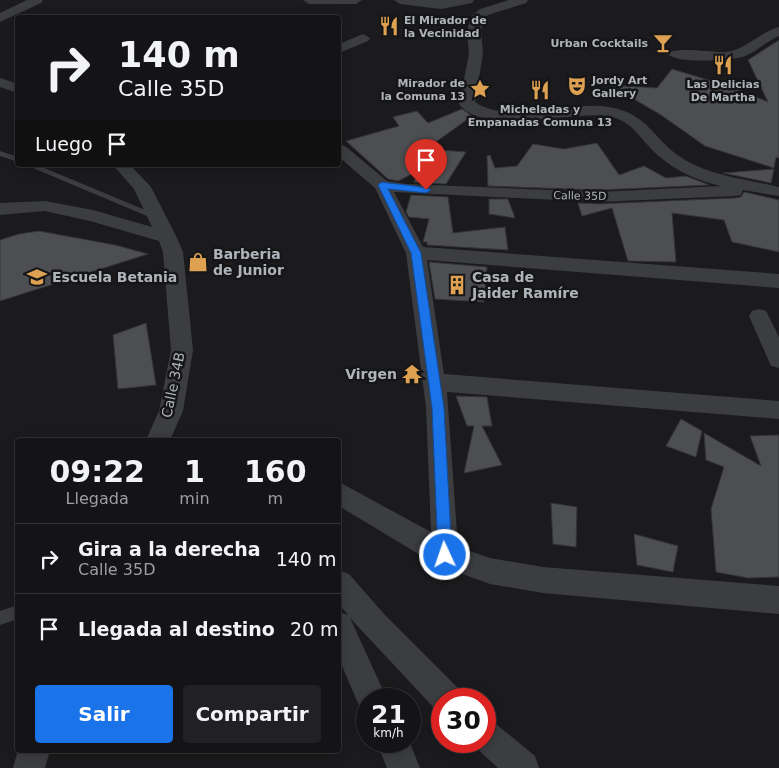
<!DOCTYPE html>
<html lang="es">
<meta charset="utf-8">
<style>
:root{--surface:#141416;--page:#212123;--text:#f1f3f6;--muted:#9d9ea1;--line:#333335;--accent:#1a73e8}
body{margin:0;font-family:"DejaVu Sans",sans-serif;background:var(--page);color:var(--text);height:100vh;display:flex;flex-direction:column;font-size:19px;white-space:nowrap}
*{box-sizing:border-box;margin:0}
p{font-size:16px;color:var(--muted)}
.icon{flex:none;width:28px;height:28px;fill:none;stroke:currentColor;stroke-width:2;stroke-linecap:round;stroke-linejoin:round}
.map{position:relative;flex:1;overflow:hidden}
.drawer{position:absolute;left:15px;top:438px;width:326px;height:315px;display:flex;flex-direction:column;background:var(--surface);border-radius:5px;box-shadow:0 2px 12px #0003,0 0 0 1px var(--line)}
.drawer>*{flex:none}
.guide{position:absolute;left:15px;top:15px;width:326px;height:152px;border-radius:5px;box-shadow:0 2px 12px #0003,0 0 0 1px var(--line);background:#141416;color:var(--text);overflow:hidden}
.speed{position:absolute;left:356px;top:688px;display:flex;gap:10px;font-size:25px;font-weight:700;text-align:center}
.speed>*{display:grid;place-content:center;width:65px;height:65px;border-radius:50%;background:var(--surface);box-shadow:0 2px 12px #0003,0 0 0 1px var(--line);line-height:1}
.speed small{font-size:12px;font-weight:400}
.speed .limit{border:8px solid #d22;background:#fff;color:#111}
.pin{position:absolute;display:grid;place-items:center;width:42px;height:42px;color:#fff;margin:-51px -21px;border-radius:50% 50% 50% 0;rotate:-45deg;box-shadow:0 0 5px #0007}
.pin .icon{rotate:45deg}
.me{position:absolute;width:55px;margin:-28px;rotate:357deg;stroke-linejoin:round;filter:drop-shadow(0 0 4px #0008)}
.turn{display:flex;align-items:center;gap:18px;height:105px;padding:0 20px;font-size:22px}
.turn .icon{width:65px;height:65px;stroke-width:2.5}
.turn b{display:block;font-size:35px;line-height:42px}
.then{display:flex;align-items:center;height:48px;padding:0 20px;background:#0003;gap:10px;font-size:19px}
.eta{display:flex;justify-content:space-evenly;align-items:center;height:85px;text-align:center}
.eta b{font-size:30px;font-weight:600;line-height:35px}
.cta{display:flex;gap:10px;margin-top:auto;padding:10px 20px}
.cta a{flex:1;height:58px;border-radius:5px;background:var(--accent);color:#fff;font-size:20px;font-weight:600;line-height:58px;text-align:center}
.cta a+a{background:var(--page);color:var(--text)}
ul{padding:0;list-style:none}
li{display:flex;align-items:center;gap:15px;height:70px;padding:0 20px;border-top:1px solid var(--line)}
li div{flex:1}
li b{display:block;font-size:19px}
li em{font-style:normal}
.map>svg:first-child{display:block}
</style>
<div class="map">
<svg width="779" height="768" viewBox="0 0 779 768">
<rect width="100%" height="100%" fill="#1b1b1d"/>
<g fill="#4d4e51" stroke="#353538">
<polygon points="779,40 779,158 776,157 774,168 705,146 661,115 610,85 657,88 672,69 718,83 720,82 768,102 748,60"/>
<polygon points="462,109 472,116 426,149 466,152 446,184 414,182 418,171 398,181 388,179 346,141 399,126 393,117 417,111 428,123"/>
<polygon points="597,143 619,175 644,166 666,178 686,176 709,185 598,190 488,186 487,156 490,155 495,168 517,166 533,144 564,149"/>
<polygon points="774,169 771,183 723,173"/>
<polygon points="744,192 779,200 779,252 732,242 724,220 672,213 676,262 628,261 612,208 582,216 578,203 598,204 735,198 741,197"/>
<polygon points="411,195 448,197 453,233 505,227 508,250 427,245 427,242 423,242 429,219 409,217 406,212"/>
<polygon points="489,199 508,199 515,218 489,214"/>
<polygon points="39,231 115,245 148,254 0,301 0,240 19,234"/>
<polygon points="429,262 487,267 484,302 435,299"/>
<polygon points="146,323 156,385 118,389 113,335"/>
<polygon points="456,396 487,397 492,426 482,426 502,465 464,473 474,426 467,426"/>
<polygon points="681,419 702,431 696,457 666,446"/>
<polygon points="704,433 761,466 750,436 779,435 779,577 748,578 716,572 711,509 724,467 706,460"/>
<polygon points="551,503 577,507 576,547 553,544"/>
<polygon points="634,534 678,546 673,572 637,565"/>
</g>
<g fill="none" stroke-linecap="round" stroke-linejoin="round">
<g fill="#3c3d41" fill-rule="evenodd">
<polygon points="0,151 18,157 18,162 0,156"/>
<polygon points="26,165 37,165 162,217 157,220 154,219"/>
<polygon points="18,605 18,619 0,625 0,611"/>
</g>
<g fill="#3c3d41" fill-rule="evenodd">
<polygon points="27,0 43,0 41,3 0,22 0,13"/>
<polygon points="303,0 362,0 356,4 309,4"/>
<polygon points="394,0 474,0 472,3 441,9 400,4"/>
<path d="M509,0H528L526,3L488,15L483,19L481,31L483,54L475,102C511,126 568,100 609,107C650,114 653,141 685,160C715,177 746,179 779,187V196L743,190L741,195L735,196L598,202L394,192L423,247L779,274V288L427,260L444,374L779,401V419L447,392L458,547L490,558L543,567L779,586V614L543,593L490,584L435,564L339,506V482L431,532L426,407L406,253L375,188L339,157V144L345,146L387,181L406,184L598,192L721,186C699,181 677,172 660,157C642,143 633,119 607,116C573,111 482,136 459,104L469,54L467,31L471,17L480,9Z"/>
<path d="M779,27V36C767,41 757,51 745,56C733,61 676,64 668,54C675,46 714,53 726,52C746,50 760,32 779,27Z"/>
<polygon points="363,34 370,38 368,41 339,53 339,44"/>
<polygon points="0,78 18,84 18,93 0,87"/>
<polygon points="113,165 130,165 151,187 177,238 183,252 193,350 183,411 170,440 146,440 159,411 171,350 163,252 159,241 90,221 45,211 0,215 0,203 45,201 93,210 152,227 134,189"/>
<polygon points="759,309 766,311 779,337 779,368 771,366 749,316 752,311"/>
<polygon points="339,570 349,574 384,614 458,688 462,699 442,699 442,713 436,710 350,618 387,699 368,699 368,713 361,710 339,659 339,612 348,615 339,604"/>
<polygon points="485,719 496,724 535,756 539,768 498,768 474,746 472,741 485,741"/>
<polygon points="376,741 409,741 420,768 387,768"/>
<polygon points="18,750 50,750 45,768 13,768"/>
</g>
</g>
<path fill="#1a73e8" stroke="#114b97" d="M382,182C392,184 426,186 431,190L426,193L388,189L421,253L444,408L452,555L450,560L445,562L440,560L438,555L432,408L411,253L378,185Z"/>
<defs>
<symbol id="restaurant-bare" viewBox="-9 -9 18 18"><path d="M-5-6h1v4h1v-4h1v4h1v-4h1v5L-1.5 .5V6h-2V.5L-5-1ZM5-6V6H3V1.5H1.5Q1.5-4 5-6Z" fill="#dea151" stroke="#161618" stroke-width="2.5" paint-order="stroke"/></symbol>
<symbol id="bar-bare" viewBox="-9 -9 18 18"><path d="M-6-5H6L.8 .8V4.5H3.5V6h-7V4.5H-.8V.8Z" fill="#dea151" stroke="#161618" stroke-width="2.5" paint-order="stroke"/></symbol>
<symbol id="theatre-bare" viewBox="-9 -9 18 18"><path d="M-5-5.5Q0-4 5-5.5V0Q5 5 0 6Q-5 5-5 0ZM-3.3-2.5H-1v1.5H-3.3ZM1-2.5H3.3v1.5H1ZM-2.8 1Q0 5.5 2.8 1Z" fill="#dea151" stroke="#161618" stroke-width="2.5" paint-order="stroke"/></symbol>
<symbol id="sight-bare" viewBox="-9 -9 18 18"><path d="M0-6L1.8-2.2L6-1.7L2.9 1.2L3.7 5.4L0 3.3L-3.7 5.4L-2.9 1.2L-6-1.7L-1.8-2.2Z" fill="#dea151" stroke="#161618" stroke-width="2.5" paint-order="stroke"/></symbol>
<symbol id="shop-bare" viewBox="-9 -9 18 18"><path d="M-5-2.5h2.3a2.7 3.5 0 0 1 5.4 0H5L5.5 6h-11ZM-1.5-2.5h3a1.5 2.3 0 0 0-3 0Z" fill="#dea151" stroke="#161618" stroke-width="2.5" paint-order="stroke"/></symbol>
<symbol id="school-bare" viewBox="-9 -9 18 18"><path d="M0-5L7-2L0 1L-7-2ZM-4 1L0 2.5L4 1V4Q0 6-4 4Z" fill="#dea151" stroke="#161618" stroke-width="2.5" paint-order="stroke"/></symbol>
<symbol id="building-bare" viewBox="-9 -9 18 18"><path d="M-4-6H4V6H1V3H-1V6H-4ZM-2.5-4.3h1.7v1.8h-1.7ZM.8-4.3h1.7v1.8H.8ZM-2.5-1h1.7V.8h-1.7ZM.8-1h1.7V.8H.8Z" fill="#dea151" stroke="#161618" stroke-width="2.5" paint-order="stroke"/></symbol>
<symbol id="temple-bare" viewBox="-9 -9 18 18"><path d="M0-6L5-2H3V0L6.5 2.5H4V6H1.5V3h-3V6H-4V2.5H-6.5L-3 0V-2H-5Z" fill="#dea151" stroke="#161618" stroke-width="2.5" paint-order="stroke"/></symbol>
</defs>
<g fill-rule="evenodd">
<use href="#restaurant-bare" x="375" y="12" width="28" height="28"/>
<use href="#bar-bare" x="649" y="29" width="28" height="28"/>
<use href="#restaurant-bare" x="709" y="51" width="28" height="28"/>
<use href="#theatre-bare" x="563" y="72" width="28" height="28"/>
<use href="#sight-bare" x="466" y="75" width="28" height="28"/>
<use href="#restaurant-bare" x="526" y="76" width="28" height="28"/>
<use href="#shop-bare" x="184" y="248" width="28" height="28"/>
<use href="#school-bare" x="23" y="263" width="28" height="28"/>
<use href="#building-bare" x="443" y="271" width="28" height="28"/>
<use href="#temple-bare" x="398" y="360" width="28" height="28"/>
</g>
<g text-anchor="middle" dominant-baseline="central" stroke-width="5" stroke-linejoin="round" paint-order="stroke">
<g font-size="11" font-weight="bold" fill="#afb4ba" stroke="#161618" text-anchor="start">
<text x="404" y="20">El Mirador de<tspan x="404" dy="13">la Vecinidad</tspan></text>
<text x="648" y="43" text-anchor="end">Urban Cocktails</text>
<text x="592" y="80">Jordy Art<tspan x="592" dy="13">Gallery</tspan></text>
<text x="465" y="83" text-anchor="end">Mirador de<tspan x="465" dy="13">la Comuna 13</tspan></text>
<text x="723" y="84" text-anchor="middle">Las Delicias<tspan x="723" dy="13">De Martha</tspan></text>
<text x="540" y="109" text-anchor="middle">Micheladas y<tspan x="540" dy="13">Empanadas Comuna 13</tspan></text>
</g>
<g font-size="11" fill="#afb4ba" stroke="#161618">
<text transform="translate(580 196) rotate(1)">Calle 35D</text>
</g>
<g font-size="14" font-weight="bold" fill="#afb4ba" stroke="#161618" text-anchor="start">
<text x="213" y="254">Barberia<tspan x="213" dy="16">de Junior</tspan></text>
<text x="52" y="277">Escuela Betania</text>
<text x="472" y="277">Casa de<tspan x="472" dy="16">Jaider Ramíre</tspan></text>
<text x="397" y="374" text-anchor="end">Virgen</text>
</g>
<g font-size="14" fill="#afb4ba" stroke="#161618">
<text transform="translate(173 385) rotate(-78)">Calle 34B</text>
</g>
</g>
</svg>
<div class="speed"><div>21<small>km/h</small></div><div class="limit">30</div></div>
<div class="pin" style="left:426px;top:190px;background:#d93025"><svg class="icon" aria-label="arrive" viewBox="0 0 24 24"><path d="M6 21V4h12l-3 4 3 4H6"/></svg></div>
<svg class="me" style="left:445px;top:555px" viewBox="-20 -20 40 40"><circle r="17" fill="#1a73e8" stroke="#fff" stroke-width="3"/><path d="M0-11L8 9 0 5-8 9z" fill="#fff"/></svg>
<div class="guide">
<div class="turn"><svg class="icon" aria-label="right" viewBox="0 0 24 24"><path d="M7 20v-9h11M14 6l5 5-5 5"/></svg><div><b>140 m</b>Calle 35D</div></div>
<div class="then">Luego<svg class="icon" aria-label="arrive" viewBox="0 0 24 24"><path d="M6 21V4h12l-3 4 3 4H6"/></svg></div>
</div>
<section class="drawer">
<div class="eta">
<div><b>09:22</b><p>Llegada</p></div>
<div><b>1</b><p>min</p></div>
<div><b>160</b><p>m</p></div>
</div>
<ul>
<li><svg class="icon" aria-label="right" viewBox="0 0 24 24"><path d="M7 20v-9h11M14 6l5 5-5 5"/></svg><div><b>Gira a la derecha</b><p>Calle 35D</p></div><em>140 m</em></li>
<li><svg class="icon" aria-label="arrive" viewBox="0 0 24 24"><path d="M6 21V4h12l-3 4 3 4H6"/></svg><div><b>Llegada al destino</b></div><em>20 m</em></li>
</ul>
<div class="cta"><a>Salir</a><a>Compartir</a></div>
</section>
</div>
